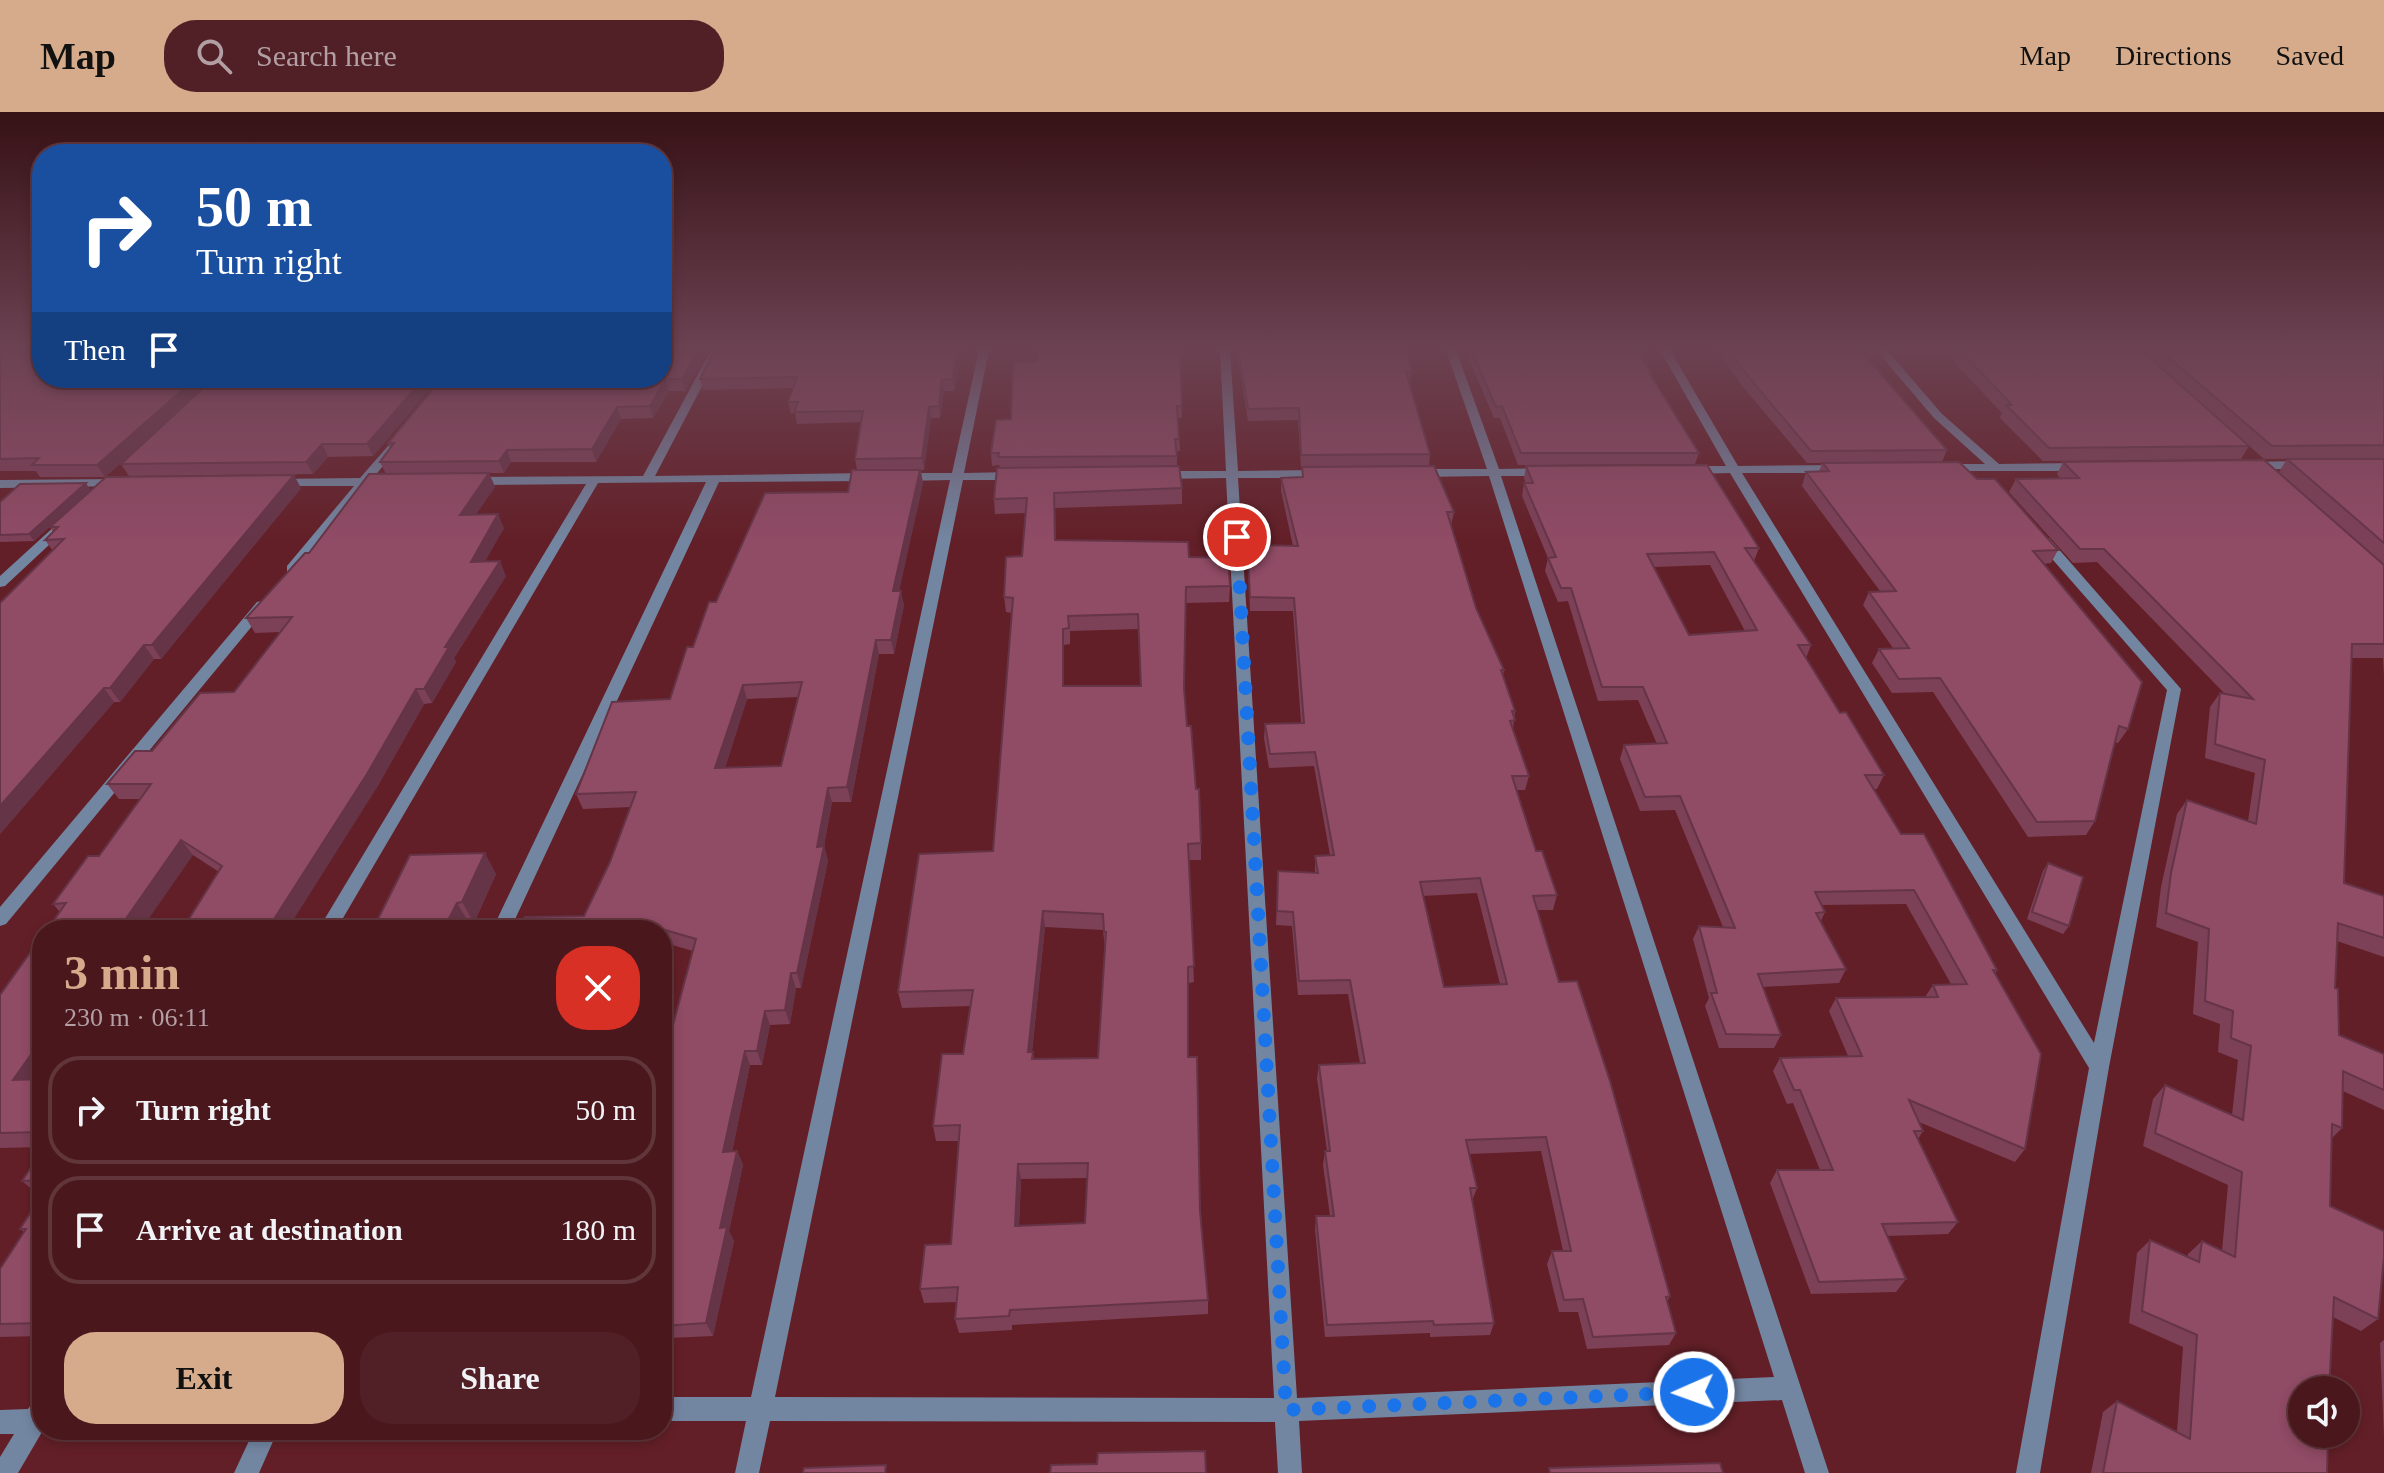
<!DOCTYPE html>
<meta charset="utf-8">
<style>
:root{--surface:#4a171d;--page:#512026;--text:#f1f3f6;--muted:#b29fa4;--line:#61363b;--accent:#d6ab8b}
body{margin:0;font-family:"Times New Roman",serif;background:var(--page);color:var(--text);height:100vh;display:flex;flex-direction:column;font-size:30px;white-space:nowrap}
*{box-sizing:border-box;margin:0}
p{font-size:26px;color:var(--muted)}
.icon{flex:none;width:44px;height:44px;fill:none;stroke:currentColor;stroke-width:2;stroke-linecap:round;stroke-linejoin:round}
.map{position:relative;flex:1;overflow:hidden}
.sheet{position:absolute;left:32px;top:808px;width:640px;height:520px;display:flex;flex-direction:column;background:var(--surface);border-radius:32px;box-shadow:0 4px 12px #0003,0 0 0 2px var(--line)}
.sheet>*{flex:none}
.hud{position:absolute;left:32px;top:32px;width:640px;height:244px;border-radius:32px;box-shadow:0 4px 12px #0003,0 0 0 2px var(--line);background:#1a4fa0;color:#fff;overflow:hidden}
.fabs{position:absolute;left:2288px;top:1264px;display:grid;gap:16px}
.fabs a{display:grid;place-items:center;width:72px;height:72px;border-radius:50%;background:var(--surface);box-shadow:0 4px 12px #0003,0 0 0 2px var(--line);font-size:40px}
.pin{position:absolute;display:grid;place-items:center;width:68px;height:68px;color:#fff;margin:-34px;border:4px solid #fff;border-radius:50%;box-shadow:0 2px 8px #0007}
.me{position:absolute;width:88px;margin:-44px;rotate:268deg;stroke-linejoin:round;filter:drop-shadow(0 0 6px #0008)}
.turn{display:flex;align-items:center;gap:28px;height:168px;padding:0 32px;font-size:36px}
.turn .icon{width:104px;height:104px;stroke-width:2.5}
.turn b{display:block;font-size:56px;line-height:68px}
.then{display:flex;align-items:center;height:76px;padding:0 32px;background:#0003;gap:16px;font-size:30px}
.round{display:grid;place-items:center;flex:none;width:84px;height:84px;border-radius:32px;background:var(--page)}
.summary{display:flex;align-items:center;justify-content:space-between;height:136px;padding:0 32px}
h1{font-size:48px;font-weight:600;line-height:60px;color:var(--accent)}
.cta{display:flex;gap:16px;margin-top:auto;padding:16px 32px}
.cta a{flex:1;height:92px;border-radius:32px;background:var(--accent);color:#111;font-size:32px;font-weight:600;line-height:92px;text-align:center}
.cta a+a{background:var(--page);color:var(--text)}
ul{padding:0;list-style:none}
li{display:flex;align-items:center;gap:24px;height:108px;margin:0 16px 12px;padding:0 16px;border:4px solid var(--line);border-radius:32px}
li div{flex:1}
li b{display:block;font-size:30px}
li em{font-style:normal}
header{display:flex;align-items:center;gap:48px;box-sizing:border-box;height:112px;padding:0 40px;background:var(--accent);color:#111}
header strong{font-size:38px}
nav{display:flex;gap:44px;margin-inline-start:auto;font-size:28px}
.search{width:560px;height:72px;background:var(--page);display:flex;align-items:center;gap:20px;box-sizing:border-box;padding:0 28px;border-radius:32px;color:var(--muted);font-size:30px}
.map>svg:first-child{display:block}
</style>
<header>
<strong>Map</strong>
<div class="search"><svg class="icon" aria-label="search" viewBox="0 0 24 24"><circle cx="10" cy="10" r="6"/><path d="M15 15l6 6"/></svg>Search here</div>
<nav><a>Map</a><a>Directions</a><a>Saved</a></nav>
</header>
<div class="map">
<svg width="2384" height="1361" viewBox="0 0 2384 1361">
<rect width="100%" height="100%" fill="#631f27"/>
<g fill="none" stroke-linecap="round" stroke-linejoin="round">
<g fill="#7386a1" fill-rule="evenodd">
<polygon points="711,238 721,238 655,364 870,361 876,365 870,369 719,370 510,818 492,818 706,370 598,371 336,818 318,818 586,372 474,373 468,369 474,365 643,364"/>
<polygon points="979,238 989,238 964,361 1014,360 1020,364 1014,368 963,368 775,1285 1274,1286 1226,366 1158,367 1152,363 1158,359 1226,359 1220,238 1230,238 1238,359 1322,358 1328,362 1322,366 1238,366 1297,1286 1774,1265 1489,364 1418,365 1412,361 1418,357 1487,357 1446,238 1456,238 1499,357 1546,356 1552,360 1546,364 1501,364 1829,1361 1805,1361 1782,1288 1299,1309 1302,1361 1278,1361 1275,1310 770,1309 759,1361 735,1361 746,1309 662,1309 662,1285 751,1285 950,368 902,369 896,365 902,361 952,361"/>
<polygon points="1660,238 1670,238 1738,354 1842,353 1848,357 1842,361 1742,361 2094,931 2167,578 2039,432 2039,426 2049,426 2181,577 2109,955 2040,1361 2016,1361 2089,956 1730,361 1690,362 1684,358 1690,354 1726,354"/>
<polygon points="1876,238 1887,238 1942,302 1999,352 2082,351 2088,355 2082,359 1942,359 1940,356 1946,352 1985,352 1934,306"/>
<polygon points="392,332 398,336 373,366 386,367 386,373 367,374 297,460 287,460 287,454 354,374 278,374 274,373 274,367 360,366 388,334"/>
<polygon points="2302,349 2306,350 2306,356 2250,358 2244,354 2250,350"/>
<polygon points="118,367 124,371 122,374 0,376 0,368"/>
<polygon points="61,411 65,412 65,418 5,474 0,475 0,464 57,412"/>
<polygon points="262,489 269,493 267,496 6,812 0,814 0,795 257,490"/>
<polygon points="42,1285 42,1318 47,1318 42,1320 18,1361 0,1361 0,1345 14,1322 0,1322 0,1298 28,1297 34,1289"/>
<polygon points="254,1318 278,1318 259,1361 234,1361"/>
</g>
</g>
<g fill="#7c4057" fill-rule="evenodd">
<polygon points="0,238 42,266 439,266 373,344 328,345 313,362 129,364 121,352 168,308 105,365 40,365 36,359 0,359"/>
<polygon points="662,238 708,238 685,279 669,279 653,306 621,307 596,350 511,350 504,361 489,361 495,375 476,402 504,416 485,449 506,464 454,546 456,550 432,591 424,592 376,677 219,760 193,743 60,800 53,792 99,744 140,687 119,687 107,672 234,580 281,520 255,521 246,506 386,362 380,350 390,336 388,331"/>
<path d="M715,238H962L954,279H944L940,306H931L924,358H921L923,371L899,479L904,493L894,542H879L851,690H832L824,734L828,749L801,876H796L790,912L770,913L762,953H750L732,1040L737,1039L743,1053L729,1119L734,1129L713,1224L669,1226L662,1216V954L693,839L662,830V818H518L584,804L610,750L631,695L583,697L576,682L670,587L693,535L716,490L848,380L857,358L855,347L861,310L797,312L795,301L791,302L788,290L793,276L703,278L700,267ZM799,585L781,654L725,656L747,587Z"/>
<path d="M1180,238L1182,306H1178L1180,339H1177V354L1182,376V392L1055,396L1056,428L1189,445L1230,474L1229,490L1186,491L1184,580L1201,731V748H1189L1194,870L1189,871L1188,945L1208,1188V1202L1012,1213V1218L959,1221L955,1207L957,1190L924,1191L920,1177L951,1132L959,1029H936L933,1014L963,942L971,894L902,896L898,880L993,739L1012,501L1006,500L1004,485L1022,444L1025,401L995,402L994,387L1000,356L999,353L992,354L991,341L1011,307L1037,249ZM1139,517L1141,574H1064V533L1070,532V519ZM1045,815L1103,818L1105,837L1098,946L1034,947L1033,940H1032ZM1087,1066L1085,1111L1019,1114L1021,1067Z"/>
<path d="M1237,238H1407L1412,260L1410,272L1430,342L1429,354L1454,400L1451,414L1476,496L1504,558L1503,563L1515,599L1513,617L1529,664L1525,678H1517L1536,739L1557,783L1553,798H1537L1559,870L1670,1184L1667,1190L1676,1221L1669,1233L1587,1237L1578,1200H1559L1547,1152L1552,1139H1563L1541,1039L1469,1042L1477,1076L1472,1089L1494,1211L1490,1223L1430,1225V1221L1325,1225L1315,1117L1316,1104H1330L1323,1053L1325,1039H1327L1317,966L1319,953L1360,951L1348,882L1298,883L1292,814L1276,813L1278,759L1315,761V744L1330,743L1314,654L1269,656L1264,626L1265,612L1301,611L1293,499H1250L1248,448H1259V433L1293,434L1281,379V366H1302V355L1301,356L1298,308L1248,309L1238,248ZM1477,781L1500,872L1444,875L1423,784Z"/>
<polygon points="1465,238 1643,238 1641,246 1651,265 1699,341 1695,352 1518,353 1500,306 1494,306"/>
<polygon points="1717,238 1881,238 1878,245 1866,245 1947,338 1942,350 1977,367 2058,438 2051,451 2043,452 2128,617 2118,631 2115,630 2095,709 2086,723 2028,725 1933,580 1892,581 1872,551 1879,537 1893,536 1863,493 1869,480 1880,479 1802,374 1806,360 1819,360 1822,351 1807,351 1744,276"/>
<polygon points="1891,238 2384,238 2384,346 2264,347 2221,309 2249,334 2241,347 2043,349 2000,306 2002,301 1950,246 1897,245"/>
<polygon points="2287,347 2384,347 2384,453 2279,360"/>
<polygon points="2063,350 2384,453 2384,564 2383,546 2352,546 2344,771 2384,784 2384,845 2337,829 2335,876 2339,923 2384,942 2384,998 2343,979 2342,1016 2332,1026 2330,1094 2378,1207 2361,1219 2333,1205 2302,1278 2327,1361 2091,1361 2103,1300 2117,1289 2177,1320 2183,1235 2129,1211 2137,1141 2150,1128 2188,1145 2188,1142 2202,1129 2222,1139 2228,1073 2143,1034 2153,987 2165,973 2232,1003 2238,948 2218,940 2220,912 2193,902 2198,830 2156,815 2161,775 2177,702 2187,688 2248,709 2255,661 2205,646 2210,595 2220,581 2225,582 2097,450 2073,451 2009,380 2016,367 2060,366 2057,362"/>
<path d="M1526,354L1759,436L1754,449L1811,533L1806,546L1840,601L1884,663L1877,677H1873L1901,722L1997,858L1995,862L2025,1037L2015,1050L1919,1010L1923,1019L1918,1027L1958,1110L1948,1122L1887,1124L1906,1167L1896,1180L1811,1182L1770,1071L1777,1058H1820L1793,991L1787,992L1773,959L1780,946L1848,944L1829,899L1836,886L1925,885L1933,873L1951,872L1906,792L1822,793L1825,800L1821,809L1846,857L1839,871L1763,875L1781,923L1774,936H1719L1705,894L1709,886L1693,827L1699,814L1723,815L1675,698L1640,699L1620,647L1624,633L1657,632L1638,588L1598,589L1568,489L1558,490L1545,459L1548,446L1522,384L1524,371H1526L1524,367ZM1710,453L1745,519L1689,523L1654,455Z"/>
<polygon points="86,371 90,378 34,429 0,430 0,390"/>
<polygon points="301,376 161,547 154,547 120,590 114,590 0,722 0,491 53,439 45,428 53,420 50,415"/>
<polygon points="2048,751 2069,814 2063,822 2027,807 2043,759"/>
<polygon points="496,762 474,811 374,815"/>
<polygon points="42,824 42,963 39,967 42,967 42,1035 0,1036 0,883"/>
<polygon points="42,1039 42,1083 39,1083 22,1069"/>
<polygon points="42,1083 42,1224 0,1225 0,1157 24,1120 20,1117"/>
<polygon points="2384,1228 2384,1325 2380,1231"/>
</g>
<g fill="#653447">
<polygon points="698,238 708,238 685,279 682,267"/>
<polygon points="958,238 962,238 954,279 952,267"/>
<polygon points="196,266 216,266 105,365 97,353"/>
<polygon points="424,266 439,266 373,344 367,332"/>
<polygon points="666,267 669,279 653,306 650,294"/>
<polygon points="942,268 944,279 940,306 939,294"/>
<polygon points="617,295 621,307 596,350 592,337"/>
<polygon points="929,295 931,306 924,358 922,346"/>
<polygon points="322,332 328,345 313,362 306,350"/>
<polygon points="507,338 511,350 504,361 499,349"/>
<polygon points="920,358 923,371 896,493 893,479"/>
<polygon points="489,361 495,375 466,417 460,403"/>
<polygon points="294,363 301,376 161,547 152,533"/>
<polygon points="86,371 90,378 34,429 29,422"/>
<polygon points="498,402 504,416 477,464 471,450"/>
<polygon points="500,449 506,464 454,546 456,550 432,591 424,577 445,535"/>
<polygon points="901,479 904,493 894,542 891,528"/>
<polygon points="1063,517 1064,533 1064,590 1063,574"/>
<polygon points="876,528 879,542 851,690 847,675"/>
<polygon points="144,533 154,547 120,590 110,576"/>
<polygon points="743,573 747,587 720,671 715,656"/>
<polygon points="104,576 114,590 0,722 0,694"/>
<polygon points="416,577 424,592 376,677 287,818 267,818"/>
<polygon points="828,676 832,690 821,749 817,735"/>
<polygon points="181,728 193,743 141,818 118,818"/>
<polygon points="824,734 828,749 801,876 797,861"/>
<polygon points="485,741 496,762 474,811 462,790"/>
<polygon points="457,791 469,811 466,818 443,818"/>
<polygon points="1043,799 1045,815 1030,956 1028,940"/>
<polygon points="791,861 796,876 790,912 785,898"/>
<polygon points="765,899 770,913 762,953 757,939"/>
<polygon points="42,927 42,963 29,982 13,968"/>
<polygon points="745,939 750,953 729,1054 723,1040"/>
<polygon points="737,1039 743,1053 729,1119 734,1129 713,1224 706,1211 720,1116"/>
<polygon points="1018,1052 1021,1067 1018,1129 1015,1114"/>
</g>
<g fill="#904b65" stroke="#653447" stroke-width="2" fill-rule="evenodd">
<polygon points="0,238 42,238 42,266 196,266 97,353 32,353 39,346 0,347"/>
<polygon points="662,238 698,238 682,267 666,267 650,294 617,295 592,337 507,338 499,349 380,350 394,331 388,331 442,266 662,266"/>
<polygon points="715,238 958,238 952,267 942,268 939,294 929,295 922,346 855,347 863,299 794,300 798,290 788,290 797,265 700,267"/>
<polygon points="1038,238 1180,238 1182,294 1177,294 1179,327 1175,327 1177,344 998,345 999,341 991,341 996,308 1011,307 1013,250 1037,249"/>
<polygon points="1238,238 1407,238 1412,260 1406,260 1430,342 1301,343 1299,296 1248,297"/>
<polygon points="1471,238 1636,238 1652,261 1650,262 1699,341 1521,341 1502,294 1496,295"/>
<polygon points="1729,238 1860,238 1947,338 1811,339 1747,263"/>
<polygon points="1960,238 2141,238 2249,334 2049,336 2006,293 2012,293"/>
<polygon points="2160,238 2384,238 2384,333 2272,334"/>
<polygon points="214,266 424,266 367,332 322,332 306,350 121,352"/>
<polygon points="2287,347 2384,347 2384,431"/>
<polygon points="2264,348 2384,453 2384,532 2352,532 2344,771 2384,784 2384,826 2338,811 2335,876 2338,877 2339,923 2384,942 2384,978 2343,959 2342,1016 2332,1012 2330,1094 2384,1119 2384,1145 2378,1207 2334,1185 2329,1278 2302,1278 2302,1322 2328,1322 2327,1361 2103,1361 2117,1289 2190,1327 2197,1223 2142,1199 2150,1128 2199,1150 2202,1129 2235,1145 2242,1060 2155,1021 2165,973 2243,1008 2251,934 2231,926 2233,899 2205,889 2209,817 2166,801 2171,761 2187,688 2256,712 2265,648 2215,632 2220,581 2253,587 2104,437 2080,437 2016,367 2079,366 2063,350"/>
<polygon points="1959,350 1977,367 1995,367 2058,438 2033,439 2142,570 2128,617 2119,614 2095,709 2037,710 1940,566 1899,567 1879,537 1909,536 1869,480 1896,479 1806,360 1829,359 1823,351"/>
<path d="M1707,353L1759,436H1745L1811,533H1798L1840,601L1846,600L1884,663H1865L1901,722H1924L1997,858H1993L2041,942L2025,1037L1909,988L1923,1019H1914L1958,1110L1882,1112L1906,1167L1819,1170L1777,1058H1833L1800,978H1794L1780,946L1862,944L1836,886L1938,885L1933,873L1967,872L1914,778L1815,780L1825,800L1816,801L1846,857L1758,862L1781,923L1726,922L1711,881H1717L1699,814L1735,816L1680,684L1645,685L1624,633L1667,631L1643,575H1602L1571,476H1561L1548,446L1556,445L1524,371H1533L1526,354ZM1714,440L1757,518L1689,523L1647,442Z"/>
<path d="M1179,354L1182,376L1054,381L1055,428L1188,430L1189,445L1228,446L1230,474L1186,475L1184,576L1187,614H1191L1196,677H1199L1201,731L1188,732L1194,854L1188,855V945H1197L1200,1099L1208,1188L1010,1198L1009,1204L955,1207L958,1175L920,1177L925,1133L951,1132L960,1013L933,1014L942,942H963L973,878L898,880L919,742L993,739L1013,486L1004,485L1006,445L1022,444L1027,386L994,387L997,356ZM1138,502L1141,574H1063V517L1069,516L1068,504ZM1043,799L1103,802L1104,820H1106L1098,946L1032,947L1033,940H1028ZM1088,1051L1085,1111L1015,1114L1018,1052Z"/>
<path d="M1434,354L1454,400H1447L1476,496L1504,558H1501L1515,599H1512L1515,608L1510,609L1529,664H1512L1536,739H1542L1557,783L1533,784L1559,870L1577,869L1610,969L1670,1184L1666,1185L1676,1221L1593,1225L1583,1187L1564,1188L1552,1139H1571L1546,1025L1466,1028L1477,1076H1470L1494,1211L1434,1213L1433,1209L1327,1213L1316,1104H1334L1325,1039H1330L1319,953L1365,951L1350,868L1299,869L1293,800L1277,799L1278,759L1318,761L1315,744L1334,743L1315,640L1270,642L1265,612L1304,611L1294,486L1250,485L1248,448H1260L1259,433L1298,434L1281,366L1303,365L1302,355ZM1480,766L1507,872L1444,875L1420,770Z"/>
<path d="M852,358H920L893,479H901L891,528H876L847,675L828,676L817,735L824,734L797,861H791L785,898L765,899L757,939H745L723,1040L737,1039L720,1116L727,1115L706,1211L662,1214L664,1196H662V954L696,827L648,813L646,818H518L525,805L584,804L610,750L636,680L576,682L612,590L670,587L687,535H693L709,490H716L765,381L848,380ZM802,570L781,654L715,656L743,573Z"/>
<polygon points="489,361 460,403 498,402 471,450 500,449 445,535 449,535 424,577 416,577 367,662 267,818 182,818 222,754 181,728 118,818 47,818 66,791 53,792 88,744 99,744 151,672 107,672 135,639 152,639 200,581 234,580 292,505 246,506 305,441 309,441 369,362"/>
<polygon points="294,363 152,533 144,533 110,576 104,576 0,694 0,491 64,427 45,428 58,415 50,415 106,365"/>
<polygon points="86,371 29,422 0,423 0,390 20,372"/>
<polygon points="485,741 462,790 457,791 443,818 335,818 336,815 374,815 410,743"/>
<polygon points="2048,751 2083,765 2069,814 2032,800"/>
<polygon points="42,824 42,927 13,968 42,967 42,1020 0,1021 0,883"/>
<polygon points="42,1039 42,1068 22,1069"/>
<polygon points="42,1083 42,1172 36,1182 42,1182 42,1211 0,1212 0,1157 26,1117 20,1117"/>
<polygon points="1205,1339 1206,1361 1050,1361 1051,1353 1097,1352 1098,1341"/>
<polygon points="1720,1351 1723,1361 1550,1361 1549,1356"/>
<polygon points="886,1353 885,1361 803,1361 804,1356"/>
</g>
<linearGradient id="sky" x2="0" y2="1"><stop stop-color="#361115"/><stop offset="0.55" stop-color="#6b4252"/><stop offset="1" stop-color="#6b4252" stop-opacity="0"/></linearGradient>
<rect width="2384" height="429" fill="url(#sky)"/>
<g fill="none" stroke-linecap="round" stroke-linejoin="round">
<polyline stroke="#1a73e8" stroke-width="14" stroke-dasharray="0 25.2" points="1237,425 1286,1298 1694,1280"/>
</g>
</svg>
<div class="fabs">
<a><svg class="icon" aria-label="sound" viewBox="0 0 24 24"><path d="M4 9h4l5-4v14l-5-4H4zM17 9q2 3 0 6"/></svg></a>
</div>
<div class="pin" style="left:1237px;top:425px;background:#d93025"><svg class="icon" aria-label="arrive" viewBox="0 0 24 24"><path d="M6 21V4h12l-3 4 3 4H6"/></svg></div>
<svg class="me" style="left:1694px;top:1280px" viewBox="-20 -20 40 40"><circle r="17" fill="#1a73e8" stroke="#fff" stroke-width="3"/><path d="M0-11L8 9 0 5-8 9z" fill="#fff"/></svg>
<div class="hud">
<div class="turn"><svg class="icon" aria-label="right" viewBox="0 0 24 24"><path d="M7 20v-9h11M14 6l5 5-5 5"/></svg><div><b>50 m</b>Turn right</div></div>
<div class="then">Then<svg class="icon" aria-label="arrive" viewBox="0 0 24 24"><path d="M6 21V4h12l-3 4 3 4H6"/></svg></div>
</div>
<section class="sheet">
<div class="summary"><div><h1>3 min</h1><p>230 m · 06:11</p></div><a class="round" style="background:#d93025;color:#fff"><svg class="icon" aria-label="close" viewBox="0 0 24 24"><path d="M6 6l12 12M18 6L6 18"/></svg></a></div>
<ul>
<li><svg class="icon" aria-label="right" viewBox="0 0 24 24"><path d="M7 20v-9h11M14 6l5 5-5 5"/></svg><div><b>Turn right</b></div><em>50 m</em></li>
<li><svg class="icon" aria-label="arrive" viewBox="0 0 24 24"><path d="M6 21V4h12l-3 4 3 4H6"/></svg><div><b>Arrive at destination</b></div><em>180 m</em></li>
</ul>
<div class="cta"><a>Exit</a><a>Share</a></div>
</section>
</div>
